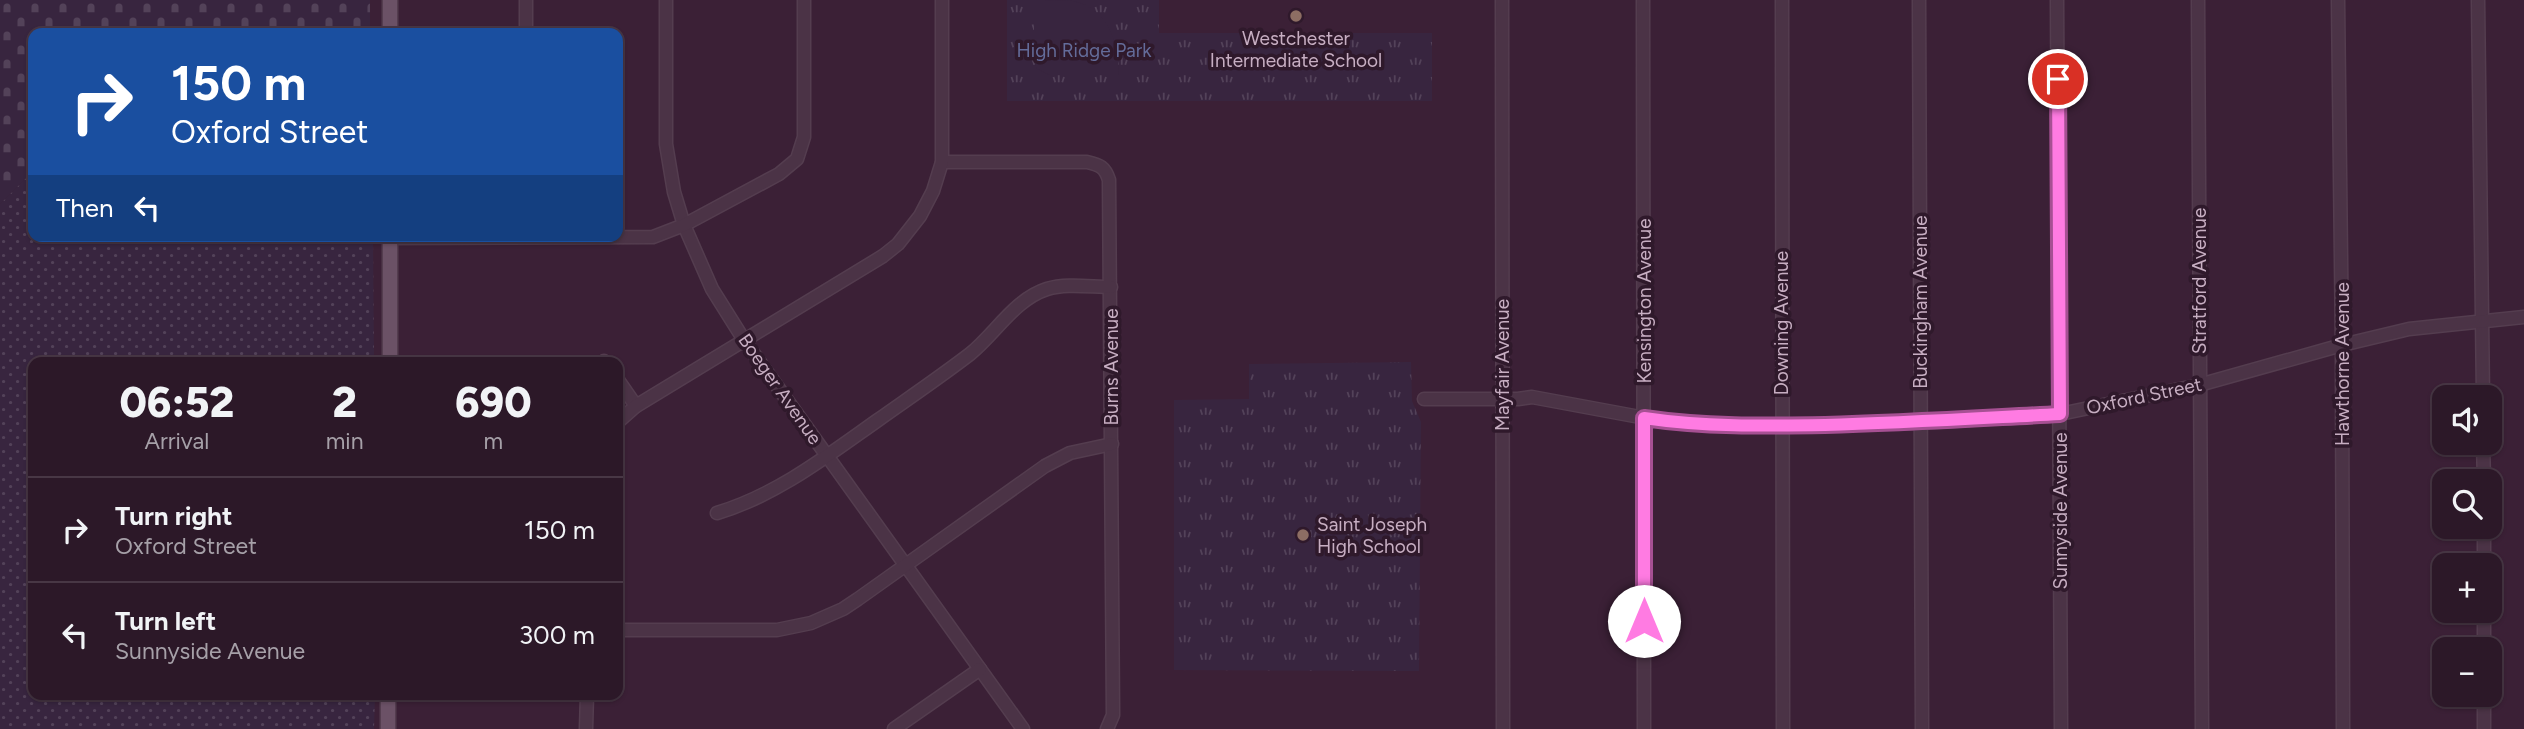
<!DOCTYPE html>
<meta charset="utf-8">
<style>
:root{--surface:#2c1828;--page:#342130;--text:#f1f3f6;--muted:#a6a0a8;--line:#483745}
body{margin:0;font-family:Figtree,sans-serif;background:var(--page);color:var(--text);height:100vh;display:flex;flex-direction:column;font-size:26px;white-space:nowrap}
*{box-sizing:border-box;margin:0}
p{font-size:23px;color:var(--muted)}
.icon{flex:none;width:38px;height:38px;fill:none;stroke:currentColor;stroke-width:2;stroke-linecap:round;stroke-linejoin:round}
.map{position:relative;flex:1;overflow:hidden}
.drawer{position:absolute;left:28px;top:357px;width:595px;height:343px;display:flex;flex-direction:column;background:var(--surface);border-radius:14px;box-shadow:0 2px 5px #0004,0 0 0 2px var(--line)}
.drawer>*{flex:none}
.hud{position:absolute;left:28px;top:28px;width:595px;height:214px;border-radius:14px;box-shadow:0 2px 5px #0004,0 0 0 2px var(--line);background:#1a4fa0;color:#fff;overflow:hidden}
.fabs{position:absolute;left:2432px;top:385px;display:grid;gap:14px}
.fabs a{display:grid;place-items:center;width:70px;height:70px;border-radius:14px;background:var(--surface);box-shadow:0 2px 5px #0004,0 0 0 2px var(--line);font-size:35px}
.pin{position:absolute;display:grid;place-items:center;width:60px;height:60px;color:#fff;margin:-30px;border:4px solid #fff;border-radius:50%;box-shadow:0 2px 7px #0007}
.me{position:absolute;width:77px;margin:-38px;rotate:0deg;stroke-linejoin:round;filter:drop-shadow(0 0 5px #0008)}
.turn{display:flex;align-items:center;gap:24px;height:147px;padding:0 28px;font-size:32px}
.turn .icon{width:91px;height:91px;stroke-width:2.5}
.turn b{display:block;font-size:49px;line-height:60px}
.then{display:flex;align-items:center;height:66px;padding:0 28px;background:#0003;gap:14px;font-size:26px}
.eta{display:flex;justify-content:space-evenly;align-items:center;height:119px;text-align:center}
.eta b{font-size:42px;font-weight:800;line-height:49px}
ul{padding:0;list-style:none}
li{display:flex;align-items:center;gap:21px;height:105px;padding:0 28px;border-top:2px solid var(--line)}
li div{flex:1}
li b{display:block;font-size:26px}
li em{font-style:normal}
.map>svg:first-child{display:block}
</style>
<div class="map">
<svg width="2524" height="729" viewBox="0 0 2524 729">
<defs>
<pattern id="grass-dots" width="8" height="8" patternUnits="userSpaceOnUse" patternTransform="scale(1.75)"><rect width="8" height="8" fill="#38253f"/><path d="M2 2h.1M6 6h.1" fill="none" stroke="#534259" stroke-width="1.8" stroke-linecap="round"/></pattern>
<pattern id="cemetery-stones" width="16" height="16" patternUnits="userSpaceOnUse" patternTransform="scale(1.75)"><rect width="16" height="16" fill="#38253f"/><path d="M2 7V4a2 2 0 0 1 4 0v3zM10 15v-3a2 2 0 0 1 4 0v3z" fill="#534259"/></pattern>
<pattern id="park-tufts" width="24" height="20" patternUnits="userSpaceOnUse" patternTransform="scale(1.75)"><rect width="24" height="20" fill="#38253f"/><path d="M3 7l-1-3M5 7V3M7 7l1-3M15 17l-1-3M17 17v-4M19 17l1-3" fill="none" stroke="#534259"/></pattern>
</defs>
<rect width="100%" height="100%" fill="#3b2036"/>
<polygon fill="url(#grass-dots)" points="33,171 33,236 373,236 374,362 33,362 33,695 375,695 374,729 0,729 0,204"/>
<polygon fill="url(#cemetery-stones)" points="0,0 370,0 370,33 33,33 33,171 0,204"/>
<g fill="url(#park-tufts)">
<polygon points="1007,0 1159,0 1159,33 1432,33 1432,101 1007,101"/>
<polygon points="1411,362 1412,401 1421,422 1419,671 1174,670 1174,400 1249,399 1249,364"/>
</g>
<path fill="#38253f" d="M1034,0C1046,0 1061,0 1073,1C1109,9 1118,42 1119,75H1050L1037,69L1034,61Z"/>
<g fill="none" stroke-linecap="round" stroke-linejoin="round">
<defs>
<g id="minor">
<polyline points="666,0 666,144 674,192 684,225 712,289 744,340 1023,729"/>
<polyline points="1502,0 1503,729"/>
<polyline points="1643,0 1644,729"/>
<polyline points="1782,0 1783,729"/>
<polyline points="1919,0 1922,729"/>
<polyline points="2057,0 2061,729"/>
<polyline points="2198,0 2202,729"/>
<polyline points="2338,0 2342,345 2343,729"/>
<polyline points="2478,0 2483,397"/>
<polyline points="526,33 526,0"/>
<path d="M942,162H1087C1100,165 1105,167 1109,180L1113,715L1107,729"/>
<polyline points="390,238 653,237 684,225 779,174 797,159 804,137 804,0"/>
<polyline points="604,361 605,362"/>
<polyline points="618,380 636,406"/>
<polyline points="1424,399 1518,399 1532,397 1656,420 1743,426 1921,423 2060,414 2199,385 2342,345 2409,329 2524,317"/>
<polyline points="618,422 636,406 883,256 898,244 920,216 933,191 942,162 942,0"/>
<polyline points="2483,443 2484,481"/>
<path d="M717,513C777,495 827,456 878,420C909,398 940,377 970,354C995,334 1015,299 1047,289C1066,283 1091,287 1111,287"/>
<polyline points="2484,527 2484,565"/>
<polyline points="2484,611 2484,649"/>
<polyline points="618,630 777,630 811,623 843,609 858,599 1045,466 1070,453 1112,444"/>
<polyline points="2484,695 2484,729"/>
<polyline points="586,729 587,695"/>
<polyline points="894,729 980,669"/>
</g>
<g id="major">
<polyline points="390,0 390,33"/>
<polyline points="390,362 390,236"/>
<polyline points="388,729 388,695"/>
</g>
</defs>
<use href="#minor" stroke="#543d4f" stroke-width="15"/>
<use href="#major" stroke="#543d4f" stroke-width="17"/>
<use href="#minor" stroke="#4b3346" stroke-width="12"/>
<use href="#major" stroke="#6b5166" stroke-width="14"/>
</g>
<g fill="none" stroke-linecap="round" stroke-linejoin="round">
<defs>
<path id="route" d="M1644,621V418C1704,427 1765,426 1825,425C1904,423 1982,418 2060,414L2058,79"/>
</defs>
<use href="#route" stroke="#a65093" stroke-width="18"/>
<use href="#route" stroke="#ff7be2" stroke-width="12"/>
</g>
<g fill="#8d6e63" stroke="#2f192b" stroke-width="2.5">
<circle cx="1296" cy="16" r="7"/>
<circle cx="1303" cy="535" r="7"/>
</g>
<g text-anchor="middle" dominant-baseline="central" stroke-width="7" stroke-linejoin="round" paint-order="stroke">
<g font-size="19" fill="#c7aec2" stroke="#2f192b">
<text x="1296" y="38">Westchester<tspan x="1296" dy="22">Intermediate School</tspan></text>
<text x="1317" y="524" text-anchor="start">Saint Joseph<tspan x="1317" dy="22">High School</tspan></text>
</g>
<g font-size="19" fill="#646c9a" stroke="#2f192b">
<text x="1084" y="50">High Ridge Park</text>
</g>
<g font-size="19" fill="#c7aec2" stroke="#2f192b">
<text transform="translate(2199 281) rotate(-90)">Stratford Avenue</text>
<text transform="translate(1644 301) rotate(-90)">Kensington Avenue</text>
<text transform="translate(1920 302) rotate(-90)">Buckingham Avenue</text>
<text transform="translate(1781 323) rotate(-90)">Downing Avenue</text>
<text transform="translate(2342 364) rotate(-90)">Hawthorne Avenue</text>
<text transform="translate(1502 365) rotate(-90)">Mayfair Avenue</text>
<text transform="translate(1111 367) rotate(-90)">Burns Avenue</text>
<text transform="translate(780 389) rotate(55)">Boeger Avenue</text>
<text transform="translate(2144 396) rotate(-12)">Oxford Street</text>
<text transform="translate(2060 511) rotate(-90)">Sunnyside Avenue</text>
</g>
</g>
</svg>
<div class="fabs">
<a><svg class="icon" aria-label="sound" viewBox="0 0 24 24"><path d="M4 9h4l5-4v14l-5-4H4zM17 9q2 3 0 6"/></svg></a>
<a><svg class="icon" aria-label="search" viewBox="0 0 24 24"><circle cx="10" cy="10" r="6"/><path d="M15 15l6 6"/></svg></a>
<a>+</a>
<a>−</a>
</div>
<div class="pin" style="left:2058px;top:79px;background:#d93025"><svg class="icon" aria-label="arrive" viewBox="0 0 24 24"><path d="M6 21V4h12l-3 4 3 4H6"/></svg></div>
<svg class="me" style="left:1644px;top:621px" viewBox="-20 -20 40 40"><circle r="19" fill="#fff"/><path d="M0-13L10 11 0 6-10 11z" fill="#ff7be2"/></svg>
<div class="hud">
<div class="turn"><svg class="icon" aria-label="right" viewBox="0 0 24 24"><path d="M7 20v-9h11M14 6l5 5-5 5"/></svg><div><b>150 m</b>Oxford Street</div></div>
<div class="then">Then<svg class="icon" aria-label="left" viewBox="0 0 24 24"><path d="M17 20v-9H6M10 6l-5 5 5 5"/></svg></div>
</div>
<section class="drawer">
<div class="eta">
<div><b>06:52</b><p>Arrival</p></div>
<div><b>2</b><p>min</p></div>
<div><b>690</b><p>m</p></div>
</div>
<ul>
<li><svg class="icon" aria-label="right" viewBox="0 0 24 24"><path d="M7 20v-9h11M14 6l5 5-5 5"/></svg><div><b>Turn right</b><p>Oxford Street</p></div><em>150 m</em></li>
<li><svg class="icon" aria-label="left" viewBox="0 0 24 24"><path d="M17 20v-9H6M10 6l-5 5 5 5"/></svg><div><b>Turn left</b><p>Sunnyside Avenue</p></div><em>300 m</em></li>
</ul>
</section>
</div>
